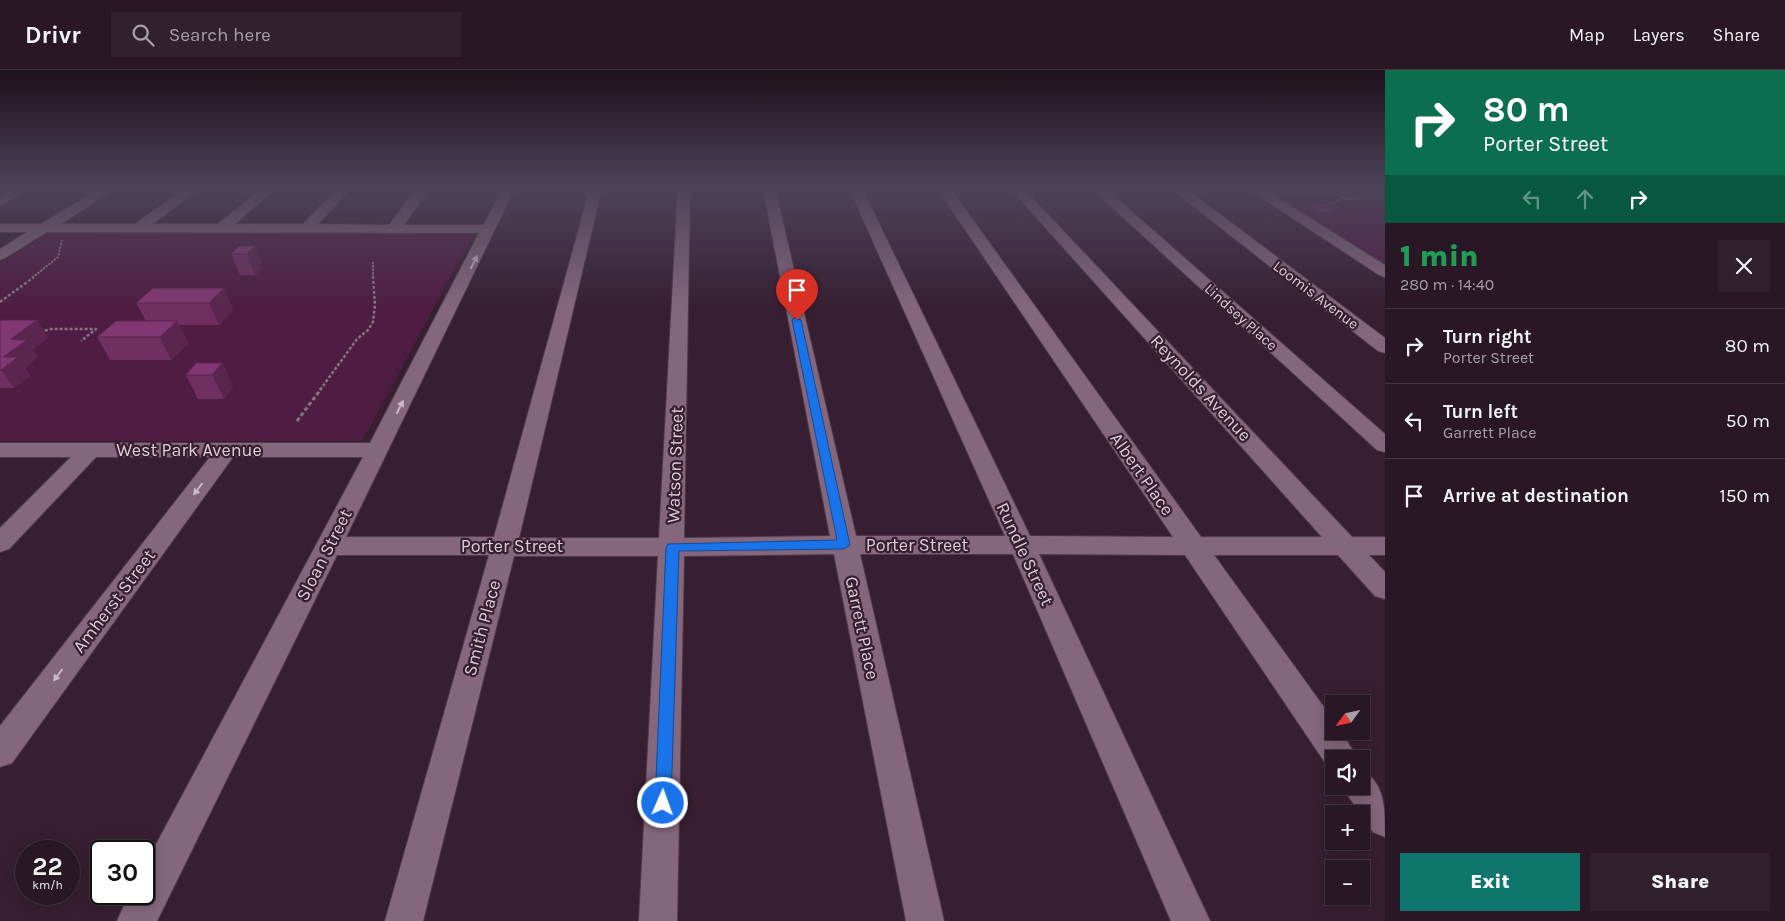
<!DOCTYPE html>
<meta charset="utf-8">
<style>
:root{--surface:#291725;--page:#31202d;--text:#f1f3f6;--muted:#a59fa7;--line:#453642;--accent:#0f766e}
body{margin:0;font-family:Karla,sans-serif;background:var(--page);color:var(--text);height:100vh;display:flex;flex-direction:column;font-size:19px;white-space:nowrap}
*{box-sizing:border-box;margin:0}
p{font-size:16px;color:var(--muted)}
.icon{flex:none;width:28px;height:28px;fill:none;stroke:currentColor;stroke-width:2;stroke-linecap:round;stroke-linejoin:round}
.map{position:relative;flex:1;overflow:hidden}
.side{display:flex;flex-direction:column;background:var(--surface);width:400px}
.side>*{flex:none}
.guide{background:#0b6e4f;color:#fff;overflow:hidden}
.needle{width:32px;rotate:237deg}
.controls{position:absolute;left:1325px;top:625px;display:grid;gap:10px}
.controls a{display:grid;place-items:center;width:45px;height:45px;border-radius:0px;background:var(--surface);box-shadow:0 2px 12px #0003,0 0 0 1px var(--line);font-size:25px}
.speed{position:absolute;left:15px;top:770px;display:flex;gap:10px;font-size:25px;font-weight:700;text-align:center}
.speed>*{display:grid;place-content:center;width:65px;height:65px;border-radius:50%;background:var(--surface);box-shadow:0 2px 12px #0003,0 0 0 1px var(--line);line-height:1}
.speed small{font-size:12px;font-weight:400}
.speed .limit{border:2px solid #111;border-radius:8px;background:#fff;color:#111}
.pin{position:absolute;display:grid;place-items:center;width:42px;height:42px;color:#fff;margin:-51px -21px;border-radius:50% 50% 50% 0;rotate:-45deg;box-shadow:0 0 5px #0007}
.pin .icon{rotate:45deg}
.me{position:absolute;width:55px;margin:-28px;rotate:2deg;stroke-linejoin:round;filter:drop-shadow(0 0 4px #0008)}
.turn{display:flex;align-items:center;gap:18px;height:105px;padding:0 15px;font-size:22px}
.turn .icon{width:65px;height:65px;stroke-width:2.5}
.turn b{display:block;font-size:35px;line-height:42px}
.lanes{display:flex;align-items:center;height:48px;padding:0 15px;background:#0003;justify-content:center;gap:25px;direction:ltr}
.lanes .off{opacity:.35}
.round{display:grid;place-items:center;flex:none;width:52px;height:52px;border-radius:0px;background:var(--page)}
.summary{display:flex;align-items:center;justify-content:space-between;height:85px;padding:0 15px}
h1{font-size:30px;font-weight:800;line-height:38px;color:#1e9e55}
.cta{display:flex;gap:10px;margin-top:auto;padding:10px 15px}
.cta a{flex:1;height:58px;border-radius:0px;background:var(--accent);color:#fff;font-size:20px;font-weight:800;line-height:58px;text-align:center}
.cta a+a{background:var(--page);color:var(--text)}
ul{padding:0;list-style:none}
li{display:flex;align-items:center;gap:15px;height:75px;padding:0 15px;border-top:1px solid var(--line)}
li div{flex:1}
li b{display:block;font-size:19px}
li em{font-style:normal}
header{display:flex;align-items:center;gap:30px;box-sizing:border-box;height:70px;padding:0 25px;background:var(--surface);border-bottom:1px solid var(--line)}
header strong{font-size:24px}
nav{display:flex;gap:28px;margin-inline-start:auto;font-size:18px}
.search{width:350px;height:45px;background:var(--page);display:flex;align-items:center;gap:12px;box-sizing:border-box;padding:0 18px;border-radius:0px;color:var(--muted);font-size:19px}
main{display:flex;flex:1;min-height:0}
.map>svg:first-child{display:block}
</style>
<header>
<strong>Drivr</strong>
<div class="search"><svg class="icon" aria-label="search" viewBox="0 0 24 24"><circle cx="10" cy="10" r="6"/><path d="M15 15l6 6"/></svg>Search here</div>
<nav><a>Map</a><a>Layers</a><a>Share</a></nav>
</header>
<main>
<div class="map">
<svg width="1385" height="851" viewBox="0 0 1385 851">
<rect width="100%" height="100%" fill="#371f31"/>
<g fill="#4f1d44">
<polygon points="1258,118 1385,118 1385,195 1332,165"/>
<polygon points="49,163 474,163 362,371 0,371 0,194"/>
</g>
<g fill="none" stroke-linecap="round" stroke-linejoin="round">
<defs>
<g id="minor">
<polygon points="15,118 31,118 0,136 0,127"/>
<polygon points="100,118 116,118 61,154 135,154 185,118 200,118 153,154 218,154 262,118 276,118 235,154 303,154 338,118 351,118 318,154 389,155 417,118 430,118 404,155 484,155 502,118 515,118 346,467 494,467 590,118 602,118 519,468 659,468 678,118 690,118 684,468 830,466 763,118 775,118 856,466 1005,466 849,118 862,118 1030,466 1173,467 937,118 950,118 1201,467 1322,467 1010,118 1023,118 1352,467 1385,467 1385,485 1369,485 1385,502 1385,529 1375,526 1338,485 1214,485 1334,651 1334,661 1341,661 1358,689 1334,689 1334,701 1330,700 1185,485 1039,484 1210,851 1171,851 1013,484 860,484 944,851 906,851 834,484 684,486 677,851 639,851 658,486 514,486 423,851 385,851 489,485 337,485 157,851 117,851 129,824 144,824 144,797 363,387 233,387 12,693 0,697 0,656 210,387 96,387 9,479 0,482 0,458 71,387 0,387 0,373 370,373 479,163 47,162 5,188 0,190 0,179 27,162 0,162 0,154 41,154"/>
<polygon points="1091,118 1105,118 1385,364 1385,382 1377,380"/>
<polygon points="1170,118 1185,118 1385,268 1385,283 1378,281"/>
<polygon points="1247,118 1262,118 1385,195 1385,207 1379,205"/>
<path d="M1361,700C1385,712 1385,739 1385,767L1373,762L1349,727L1344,716H1361Z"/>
</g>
</defs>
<use href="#minor" stroke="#503b4b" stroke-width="2"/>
<g stroke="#877381" stroke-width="2" stroke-dasharray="2.5 1" stroke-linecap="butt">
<polyline points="1323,118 1343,127"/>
<polygon points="1344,127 1354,130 1341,128"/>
<polyline points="1351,128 1385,129"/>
<polyline points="1326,135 1342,129"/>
<polyline points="32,208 58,187 62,170"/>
<polyline points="373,208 373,192"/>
</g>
<g stroke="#877381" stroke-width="2.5" stroke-dasharray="3 2" stroke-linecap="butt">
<polyline points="0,232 34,207"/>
<polyline points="40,262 51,259 96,259 81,271"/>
<polyline points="320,320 357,269 368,260 373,252 375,235 373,207"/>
</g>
<polyline stroke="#877381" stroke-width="3" stroke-dasharray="4 2.5" stroke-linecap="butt" points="297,351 321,319"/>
<use href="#minor" fill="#84677c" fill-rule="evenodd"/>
</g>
<g fill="#6f2f61">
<polygon points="1314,133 1332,137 1330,142 1318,142 1311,138"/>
<polygon points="255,176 263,197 255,205 240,205 231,184"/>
<polygon points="224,218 233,240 219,255 179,255 188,274 171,290 110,290 97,267 146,251 136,233"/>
<polygon points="37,250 48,268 33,279 38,287 25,298 30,306 14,318 0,318 0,251"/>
<polygon points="222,293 233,317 224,329 198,329 186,305"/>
</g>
<g fill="#5a264f">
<polygon points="255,176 263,197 255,205 247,184"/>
<polygon points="224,218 233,240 219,255 209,233"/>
<polygon points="37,250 48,268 33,279 38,287 25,298 30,306 14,318 1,300 3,287 11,269"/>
<polygon points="177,251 188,274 171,290 160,267"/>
<polygon points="222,293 233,317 224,329 212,305"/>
</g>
<g fill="#813771" stroke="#5a264f">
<polygon points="1314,133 1326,133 1332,137 1320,137"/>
<polygon points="239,176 255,176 247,184 231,184"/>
<polygon points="153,218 224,218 209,233 136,233"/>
<polygon points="1,250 37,250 11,269 27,270 3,287 18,287 1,300 0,300 0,251"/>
<polygon points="116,251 177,251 160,267 97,267"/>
<polygon points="196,293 222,293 212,305 186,305"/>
</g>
<defs><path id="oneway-solid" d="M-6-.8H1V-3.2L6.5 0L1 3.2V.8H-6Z" transform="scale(1.25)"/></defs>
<g fill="#cbb9c6">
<use href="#oneway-solid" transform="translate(474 192) rotate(-63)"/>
<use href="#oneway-solid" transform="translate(400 337) rotate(-63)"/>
<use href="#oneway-solid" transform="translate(198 419) rotate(127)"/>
<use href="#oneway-solid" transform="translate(58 605) rotate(127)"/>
</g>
<linearGradient id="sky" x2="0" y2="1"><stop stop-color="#1e111b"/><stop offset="0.5" stop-color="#4d425a"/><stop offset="1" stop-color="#4d425a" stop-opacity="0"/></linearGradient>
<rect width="1385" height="237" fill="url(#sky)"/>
<polygon fill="#1a73e8" stroke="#114b97" points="794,248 801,250 850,475 844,479 679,481 671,733 669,739 663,741 657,739 655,733 666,477 668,474 837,470 792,250"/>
<g text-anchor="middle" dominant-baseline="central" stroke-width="4.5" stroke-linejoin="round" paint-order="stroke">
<g font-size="15" fill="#ddcdd8" stroke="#371f31">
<text transform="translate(1316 225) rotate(37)">Loomis Avenue</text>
<text transform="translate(1241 247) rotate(42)">Lindsey Place</text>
</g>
<g font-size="18" fill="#ddcdd8" stroke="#371f31">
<text transform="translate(1201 318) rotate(47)">Reynolds Avenue</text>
<text x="189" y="380">West Park Avenue</text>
<text transform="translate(675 395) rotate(-88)">Watson Street</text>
<text transform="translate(1142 404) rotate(55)">Albert Place</text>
<text x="917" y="475">Porter Street</text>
<text x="512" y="476">Porter Street</text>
<text transform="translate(1025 484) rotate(65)">Rundle Street</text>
<text transform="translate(324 485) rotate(-63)">Sloan Street</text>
<text transform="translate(114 531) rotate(-53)">Amherst Street</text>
<text transform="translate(482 558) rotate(-75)">Smith Place</text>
<text transform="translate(862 558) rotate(78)">Garrett Place</text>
</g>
</g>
</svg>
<div class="controls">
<a><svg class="needle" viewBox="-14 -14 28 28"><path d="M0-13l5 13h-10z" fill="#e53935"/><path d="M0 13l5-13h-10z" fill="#a59fa7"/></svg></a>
<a><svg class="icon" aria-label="sound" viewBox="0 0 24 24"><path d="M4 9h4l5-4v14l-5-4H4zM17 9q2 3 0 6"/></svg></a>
<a>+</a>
<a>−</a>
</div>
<div class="speed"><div>22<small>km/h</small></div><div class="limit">30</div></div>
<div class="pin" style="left:797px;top:250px;background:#d93025"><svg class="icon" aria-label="arrive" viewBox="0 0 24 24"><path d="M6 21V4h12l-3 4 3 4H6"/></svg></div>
<svg class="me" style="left:663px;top:733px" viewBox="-20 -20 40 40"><circle r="17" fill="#1a73e8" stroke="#fff" stroke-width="3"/><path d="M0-11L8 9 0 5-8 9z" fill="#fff"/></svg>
</div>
<section class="side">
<div class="guide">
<div class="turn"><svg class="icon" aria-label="right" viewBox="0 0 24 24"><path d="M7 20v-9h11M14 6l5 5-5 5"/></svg><div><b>80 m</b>Porter Street</div></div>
<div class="lanes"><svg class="icon off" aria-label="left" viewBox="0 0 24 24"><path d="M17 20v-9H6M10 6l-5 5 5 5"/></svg><svg class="icon off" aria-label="ahead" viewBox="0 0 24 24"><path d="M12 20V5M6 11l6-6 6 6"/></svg><svg class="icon" aria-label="right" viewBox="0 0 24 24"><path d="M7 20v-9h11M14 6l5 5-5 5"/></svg></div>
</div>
<div class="summary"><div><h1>1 min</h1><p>280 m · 14:40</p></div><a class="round"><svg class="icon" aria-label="close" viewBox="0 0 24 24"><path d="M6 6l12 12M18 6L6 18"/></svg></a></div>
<ul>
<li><svg class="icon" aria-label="right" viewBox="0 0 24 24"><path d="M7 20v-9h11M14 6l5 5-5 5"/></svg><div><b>Turn right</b><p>Porter Street</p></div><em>80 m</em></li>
<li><svg class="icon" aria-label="left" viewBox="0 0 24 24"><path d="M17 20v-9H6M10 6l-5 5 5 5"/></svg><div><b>Turn left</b><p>Garrett Place</p></div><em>50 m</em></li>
<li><svg class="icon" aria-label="arrive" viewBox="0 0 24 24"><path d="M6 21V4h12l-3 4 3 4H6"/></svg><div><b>Arrive at destination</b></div><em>150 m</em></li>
</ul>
<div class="cta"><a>Exit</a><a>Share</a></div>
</section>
</main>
